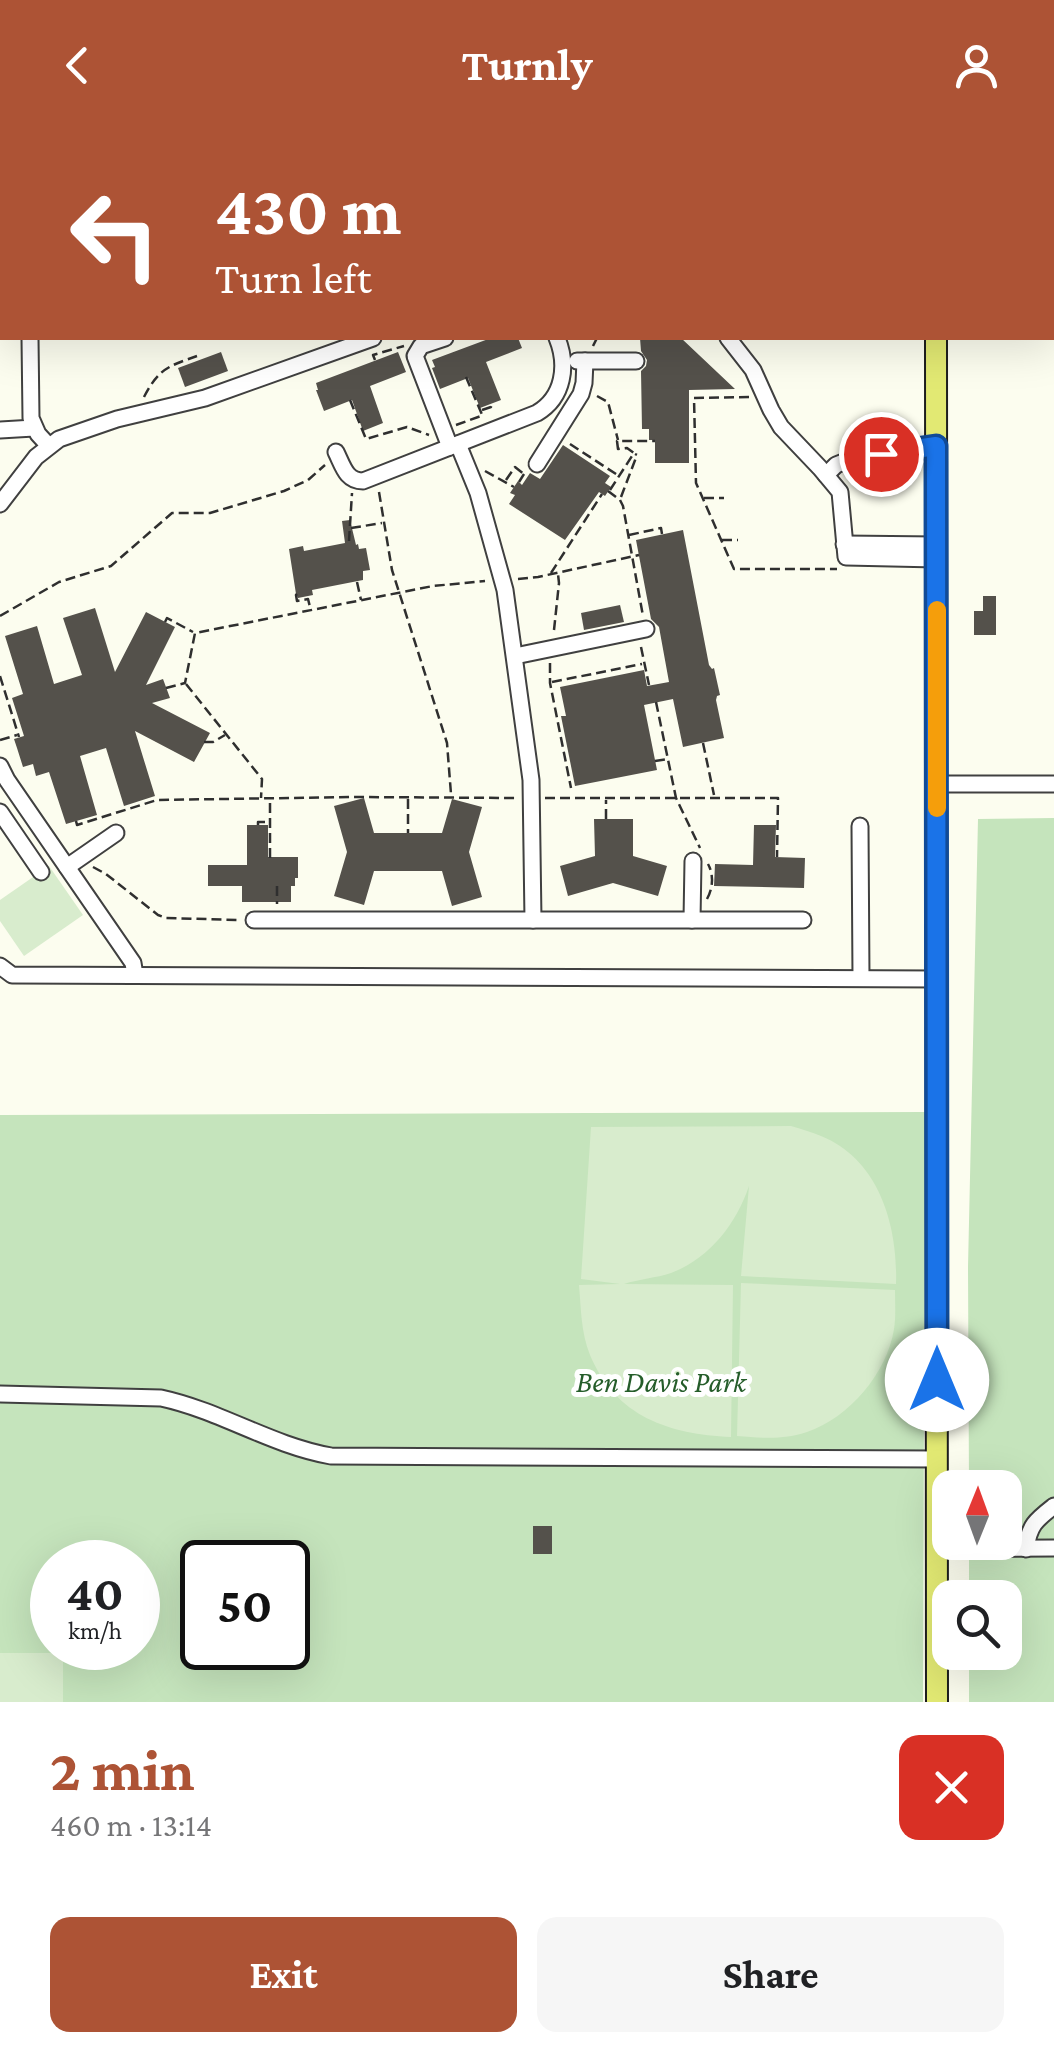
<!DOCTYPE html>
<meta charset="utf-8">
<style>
:root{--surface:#fff;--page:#f6f6f6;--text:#202124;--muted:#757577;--accent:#ad5335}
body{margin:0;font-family:"Crimson Pro",serif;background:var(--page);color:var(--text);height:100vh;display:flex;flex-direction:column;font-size:38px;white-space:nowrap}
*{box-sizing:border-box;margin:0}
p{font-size:32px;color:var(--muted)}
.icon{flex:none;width:55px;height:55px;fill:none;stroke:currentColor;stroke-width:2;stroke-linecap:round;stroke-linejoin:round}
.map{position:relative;height:1572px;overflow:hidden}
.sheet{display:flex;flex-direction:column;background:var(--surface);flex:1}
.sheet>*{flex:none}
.hud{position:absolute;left:0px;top:0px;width:1055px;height:210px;box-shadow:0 10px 40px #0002;background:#ad5335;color:#fff;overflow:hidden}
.needle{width:65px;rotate:1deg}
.buttons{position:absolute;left:932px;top:1340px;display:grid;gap:20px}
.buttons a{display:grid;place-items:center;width:90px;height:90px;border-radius:20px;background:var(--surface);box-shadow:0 10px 40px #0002;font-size:50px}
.speed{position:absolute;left:30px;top:1410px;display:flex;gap:20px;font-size:50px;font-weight:700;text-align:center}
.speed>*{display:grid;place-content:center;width:130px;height:130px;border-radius:50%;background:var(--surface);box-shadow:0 10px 40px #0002;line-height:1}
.speed small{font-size:25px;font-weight:400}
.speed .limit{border:5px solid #111;border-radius:15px;background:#fff;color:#111}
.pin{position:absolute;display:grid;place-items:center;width:85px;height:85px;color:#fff;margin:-42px;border:5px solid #fff;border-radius:50%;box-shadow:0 2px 10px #0007}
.me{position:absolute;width:110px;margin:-55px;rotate:0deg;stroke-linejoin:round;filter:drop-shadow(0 0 8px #0008)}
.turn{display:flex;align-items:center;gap:35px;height:210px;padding:0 50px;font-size:45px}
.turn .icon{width:130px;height:130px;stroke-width:2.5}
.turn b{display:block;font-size:70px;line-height:85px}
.round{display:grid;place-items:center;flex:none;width:105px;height:105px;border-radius:20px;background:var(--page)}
.head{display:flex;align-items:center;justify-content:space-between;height:170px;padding:0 50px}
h1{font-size:60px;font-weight:700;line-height:75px;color:var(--accent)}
.action{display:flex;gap:20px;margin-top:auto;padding:20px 50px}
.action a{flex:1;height:115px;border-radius:20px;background:var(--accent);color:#fff;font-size:40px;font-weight:700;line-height:115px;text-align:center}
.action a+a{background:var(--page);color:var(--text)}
header{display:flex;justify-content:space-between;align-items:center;height:130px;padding:0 50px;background:var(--accent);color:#fff;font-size:45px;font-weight:700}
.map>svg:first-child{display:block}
</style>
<header><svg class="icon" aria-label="back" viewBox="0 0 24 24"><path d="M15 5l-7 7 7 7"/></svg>Turnly<svg class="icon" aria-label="person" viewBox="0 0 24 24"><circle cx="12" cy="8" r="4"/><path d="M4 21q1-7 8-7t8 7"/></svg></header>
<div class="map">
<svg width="1054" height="1572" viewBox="0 0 1054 1572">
<rect width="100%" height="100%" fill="#fcfdef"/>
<g fill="#c5e4bc" fill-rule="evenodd">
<polygon points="1054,688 1054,1572 969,1572 969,1523 1005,1522 1005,1468 969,1467 969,1413 1005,1412 1005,1358 969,1358 968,1137 978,689"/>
<path d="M925,982L923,1572H0V985ZM52,1432H138V1518H52ZM202,1432H288V1518H202Z"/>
</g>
<polygon fill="#a5d39d" points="0,0 217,0 210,2 2,2 2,66 0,67"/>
<g fill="#d8eccd">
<polygon points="49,736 83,785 24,826 0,791 0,770"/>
<path d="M791,996C801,999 812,1002 821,1006C880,1030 898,1097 896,1154L741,1146L749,1056C736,1094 710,1128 671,1143C656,1148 639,1149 624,1154L733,1155L731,1307C669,1304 616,1287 590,1225C581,1203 581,1178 579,1155L620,1154L581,1149L591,997Z"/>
<path d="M741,1153L895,1160C895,1173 896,1187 894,1199C887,1243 849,1288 807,1302C784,1310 761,1308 737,1306Z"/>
<rect x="0" y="1523" width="63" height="49"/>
</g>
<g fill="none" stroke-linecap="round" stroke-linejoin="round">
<g stroke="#486bbe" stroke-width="4">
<polyline points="133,2 141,0"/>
<polyline points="0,17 2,18"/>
</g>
</g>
<g fill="#54514b">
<polygon points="491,208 518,208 522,218 486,232 501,270 480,278 468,248 440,259 432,238 435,237 432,230"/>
<polygon points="640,208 681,208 735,259 689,260 689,333 655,333 655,310 649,310 649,299 642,299 641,241 646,236 647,230 641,221"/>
<polygon points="221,222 228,241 185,257 178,238"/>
<polygon points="398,222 406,242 370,256 383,293 363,301 352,270 324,281 316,260 318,260 316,253"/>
<polygon points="563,315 610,346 605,353 611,357 605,366 599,362 565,410 509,374 515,365 510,363 518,351 522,355 530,343 540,349"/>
<polygon points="350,390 356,415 358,414 359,419 366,418 370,440 363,441 363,450 312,460 313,465 298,468 296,464 289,419 303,416 304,421 345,413 342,391"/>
<polygon points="683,400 709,535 712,539 714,538 720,565 717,566 716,570 724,608 683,617 673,569 644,575 657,640 575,656 561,586 566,586 560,557 644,540 647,556 669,552 659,497 651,489 636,410"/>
<polygon points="983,466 996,466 996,505 974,505 974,481 983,481"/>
<polygon points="620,475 624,492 584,500 581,483"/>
<polygon points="95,478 115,542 146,482 175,497 146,555 163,549 170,568 152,573 210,603 194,632 135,601 155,666 124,676 106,618 80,626 97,685 66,694 49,642 36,646 33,634 23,637 17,618 14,609 24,606 12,568 23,564 5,506 37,496 54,554 82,545 63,488"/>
<polygon points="364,668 374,703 442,703 452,669 482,677 469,722 482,767 452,776 442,741 374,741 364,775 334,766 347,722 334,676"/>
<polygon points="594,689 633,689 633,726 667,736 658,766 613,753 568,766 560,736 595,726"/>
<polygon points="247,695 268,695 268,727 298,727 298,748 295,748 295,756 291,756 291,772 242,772 242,756 208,756 208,735 247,735"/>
<polygon points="754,695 776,695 775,727 805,728 804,758 714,756 715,734 753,735"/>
<rect x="533" y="1396" width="19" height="28"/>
</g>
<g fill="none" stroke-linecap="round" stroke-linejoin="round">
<defs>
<g id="minor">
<polyline points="30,208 31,288 38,304 49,316"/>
<polyline points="445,208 421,216 415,226 450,317"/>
<polyline points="728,208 753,240 771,280 781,297 820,338 840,362 846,427 937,429"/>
<polyline points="577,231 636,231"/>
<polyline points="0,300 34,298"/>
<polyline points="458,314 478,363 505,460 531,650 533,790"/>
<path d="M336,322C343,336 346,351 363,351L537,283C564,267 568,235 557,208"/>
<polyline points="537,334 581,264 584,253 585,231"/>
<polyline points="826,345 836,335 846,331 916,317 937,316"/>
<polyline points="0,374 36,327 59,309 117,289 205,268 373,208"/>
<polyline points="844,414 937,415"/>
<polyline points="515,526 646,499"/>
<polyline points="0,636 7,650 133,833 135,845"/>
<polyline points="937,654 1054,654"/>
<polyline points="0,682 41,742"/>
<polyline points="860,696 861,848"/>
<polyline points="67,737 116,703"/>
<polyline points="254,790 803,790"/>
<polyline points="692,790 693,731"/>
<polyline points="0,836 12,845 937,849"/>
<path d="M0,1264L161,1268C221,1281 270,1315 331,1326L937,1329"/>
<polyline points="937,1419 1054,1418"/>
<path d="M1026,1419C1029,1395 1036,1390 1054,1376"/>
</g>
<g id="major">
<polyline points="936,0 936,2"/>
<polyline points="936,208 937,1572"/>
</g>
</defs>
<use href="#minor" stroke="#404040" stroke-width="19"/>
<use href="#major" stroke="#1e1e1e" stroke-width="24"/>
<g stroke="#2f2f2f" stroke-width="2.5" stroke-dasharray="10 5" stroke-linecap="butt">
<polyline points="593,216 597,208"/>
<polyline points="375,230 373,225 404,216"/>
<polyline points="466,247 483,287"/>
<polyline points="597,266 608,272 618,310"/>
<path d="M144,267C159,238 169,236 197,226"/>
<polyline points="749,267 694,268 696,353 734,439 837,439"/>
<polyline points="350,270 366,309 407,297 429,305"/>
<polyline points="482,280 491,277 490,274"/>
<polyline points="456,295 481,286"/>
<polyline points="570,314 619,346"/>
<polyline points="485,341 514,357"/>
<polyline points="506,350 515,337 524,344"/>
<polyline points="519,352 524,344"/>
<polyline points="610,360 634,323 627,318 618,319 617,311 655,311"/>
<polyline points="608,361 620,370 623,376 643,486"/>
<polyline points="379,362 392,440 447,613 451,664"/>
<polyline points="621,367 637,325 635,324"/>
<polyline points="704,368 724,368"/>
<polyline points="351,398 382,393"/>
<polyline points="629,405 661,398 662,404"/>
<polyline points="722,410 738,410"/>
<polyline points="349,411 352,363"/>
<polyline points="551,443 602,364"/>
<polyline points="518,449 538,447 639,425"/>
<polyline points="357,452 361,470"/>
<polyline points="297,464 296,465 297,471 308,469 310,477"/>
<polyline points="0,486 59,452 111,436 172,383 210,383 284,361 308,350 325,335"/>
<polyline points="165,492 167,488 193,502"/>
<polyline points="554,500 559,453 558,444"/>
<polyline points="641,517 649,555"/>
<polyline points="550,533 550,553 571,658"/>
<polyline points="0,546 19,607"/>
<polyline points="552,552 642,534"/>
<polyline points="186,554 262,649 261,668"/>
<polyline points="166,558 185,553 195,503 433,456 485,451"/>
<polyline points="656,572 676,668 700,718"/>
<polyline points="0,610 17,605"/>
<polyline points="204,612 213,612 225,605"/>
<polyline points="703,613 714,665"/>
<polyline points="655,631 668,629"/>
<polyline points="545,668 778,668 777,727"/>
<polyline points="408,669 408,703"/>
<polyline points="606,689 606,670"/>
<polyline points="76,691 77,695 157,670 353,667 517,668"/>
<polyline points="258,695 258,692 269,692"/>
<polyline points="270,728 270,669"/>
<polyline points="93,737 106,744 158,785 166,788 238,790"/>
<polyline points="277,756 277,774"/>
<path d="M707,769C713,758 714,745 708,734"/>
</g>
<use href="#minor" stroke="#fff" stroke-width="15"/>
<use href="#major" stroke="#e2e973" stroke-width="20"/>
</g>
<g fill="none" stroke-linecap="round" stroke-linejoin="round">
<defs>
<polyline id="route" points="881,324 936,316 937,1250"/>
</defs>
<use href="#route" stroke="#114b97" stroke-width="25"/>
<use href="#route" stroke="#1a73e8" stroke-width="18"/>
<polyline stroke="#f59e0b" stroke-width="18" points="937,480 937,678"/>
</g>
<g text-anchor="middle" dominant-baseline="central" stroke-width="10" stroke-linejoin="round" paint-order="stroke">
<g font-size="30" font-style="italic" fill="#255d2a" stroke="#fff">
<text x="661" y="1251">Ben Davis Park</text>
</g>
</g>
</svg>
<div class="buttons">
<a><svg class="needle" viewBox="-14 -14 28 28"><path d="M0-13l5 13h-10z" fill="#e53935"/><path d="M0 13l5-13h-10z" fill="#757577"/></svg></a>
<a><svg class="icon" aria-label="search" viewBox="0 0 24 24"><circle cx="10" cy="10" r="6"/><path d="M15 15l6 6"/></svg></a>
</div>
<div class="speed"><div>40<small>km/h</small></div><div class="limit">50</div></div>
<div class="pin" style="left:881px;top:324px;background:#d93025"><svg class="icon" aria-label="arrive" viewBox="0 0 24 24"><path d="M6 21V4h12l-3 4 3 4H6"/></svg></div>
<svg class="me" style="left:937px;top:1250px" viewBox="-20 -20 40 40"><circle r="19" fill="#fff"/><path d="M0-13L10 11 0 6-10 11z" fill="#1a73e8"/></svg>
<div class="hud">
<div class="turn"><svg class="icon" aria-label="left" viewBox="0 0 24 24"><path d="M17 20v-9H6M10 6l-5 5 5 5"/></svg><div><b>430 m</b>Turn left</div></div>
</div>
</div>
<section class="sheet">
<div class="head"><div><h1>2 min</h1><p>460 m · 13:14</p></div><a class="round" style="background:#d93025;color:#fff"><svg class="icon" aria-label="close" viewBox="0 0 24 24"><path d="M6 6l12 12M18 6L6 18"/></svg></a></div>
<div class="action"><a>Exit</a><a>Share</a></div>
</section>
